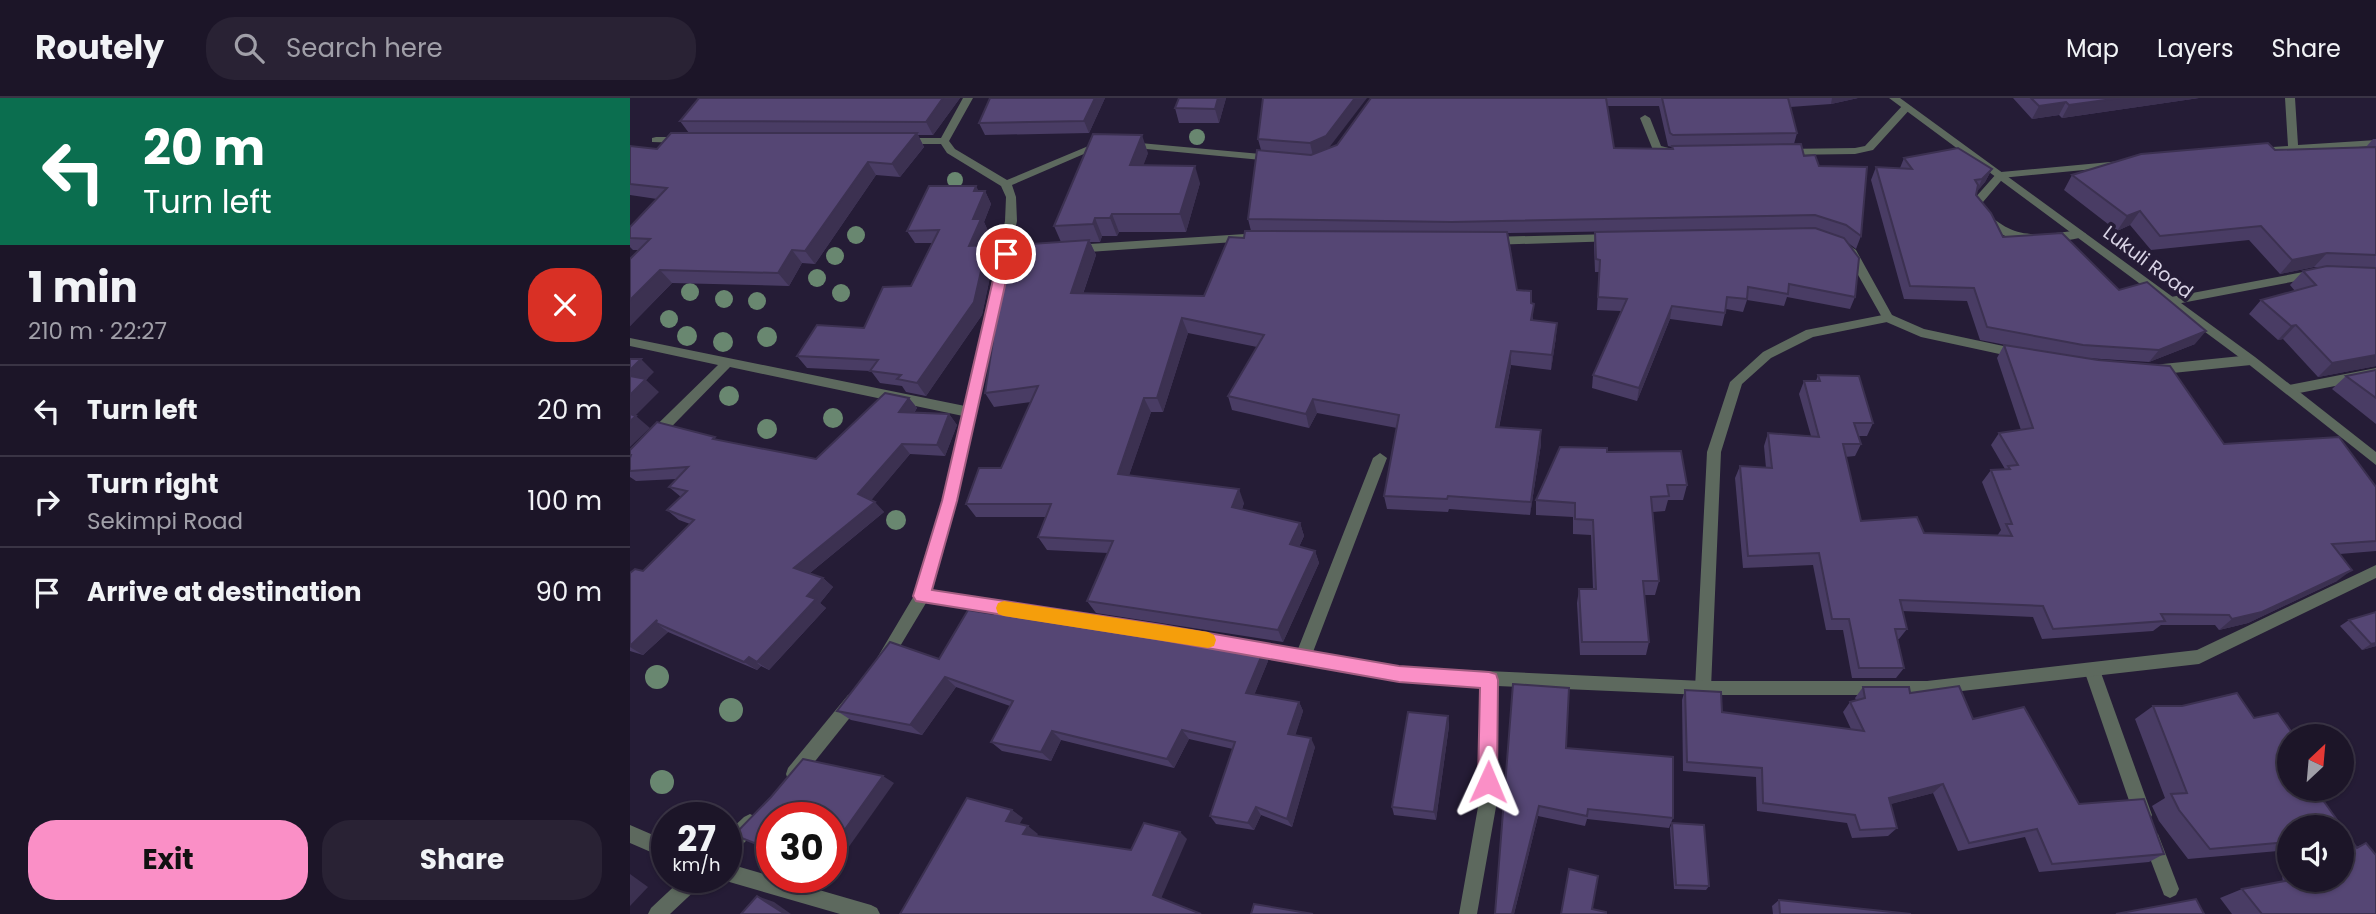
<!DOCTYPE html>
<meta charset="utf-8">
<style>
:root{--surface:#1c1528;--page:#292234;--text:#f1f3f6;--muted:#a09fa8;--line:#3a3445;--accent:#fa8fc6}
body{margin:0;font-family:Poppins,sans-serif;background:var(--page);color:var(--text);height:100vh;display:flex;flex-direction:column;font-size:26px;white-space:nowrap}
*{box-sizing:border-box;margin:0}
p{font-size:23px;color:var(--muted)}
.icon{flex:none;width:38px;height:38px;fill:none;stroke:currentColor;stroke-width:2;stroke-linecap:round;stroke-linejoin:round}
.map{position:relative;flex:1;overflow:hidden}
.side{display:flex;flex-direction:column;background:var(--surface);width:630px}
.side>*{flex:none}
.banner{background:#0b6e4f;color:#fff;overflow:hidden}
.needle{width:46px;rotate:26deg}
.buttons{position:absolute;left:1647px;top:626px;display:grid;gap:14px}
.buttons a{display:grid;place-items:center;width:77px;height:77px;border-radius:50%;background:var(--surface);box-shadow:0 2px 5px #0004,0 0 0 2px var(--line);font-size:35px}
.speed{position:absolute;left:21px;top:704px;display:flex;gap:14px;font-size:35px;font-weight:700;text-align:center}
.speed>*{display:grid;place-content:center;width:91px;height:91px;border-radius:50%;background:var(--surface);box-shadow:0 2px 5px #0004,0 0 0 2px var(--line);line-height:1}
.speed small{font-size:18px;font-weight:400}
.speed .limit{border:10px solid #d22;background:#fff;color:#111}
.pin{position:absolute;display:grid;place-items:center;width:60px;height:60px;color:#fff;margin:-30px;border:4px solid #fff;border-radius:50%;box-shadow:0 2px 7px #0007}
.me{position:absolute;width:77px;margin:-38px;rotate:1deg;stroke-linejoin:round;filter:drop-shadow(0 0 5px #0008)}
.turn{display:flex;align-items:center;gap:24px;height:147px;padding:0 28px;font-size:32px}
.turn .icon{width:91px;height:91px;stroke-width:2.5}
.turn b{display:block;font-size:49px;line-height:60px}
.round{display:grid;place-items:center;flex:none;width:74px;height:74px;border-radius:28px;background:var(--page)}
.summary{display:flex;align-items:center;justify-content:space-between;height:119px;padding:0 28px}
h1{font-size:42px;font-weight:700;line-height:52px}
.cta{display:flex;gap:14px;margin-top:auto;padding:14px 28px}
.cta a{flex:1;height:80px;border-radius:28px;background:var(--accent);color:#111;font-size:28px;font-weight:700;line-height:80px;text-align:center}
.cta a+a{background:var(--page);color:var(--text)}
ul{padding:0;list-style:none}
li{display:flex;align-items:center;gap:21px;height:91px;padding:0 28px;border-top:2px solid var(--line)}
li div{flex:1}
li b{display:block;font-size:26px}
li em{font-style:normal}
header{display:flex;align-items:center;gap:42px;box-sizing:border-box;height:98px;padding:0 35px;background:var(--surface);border-bottom:2px solid var(--line)}
header strong{font-size:33px}
nav{display:flex;gap:38px;margin-inline-start:auto;font-size:24px}
.search{width:490px;height:63px;background:var(--page);display:flex;align-items:center;gap:18px;box-sizing:border-box;padding:0 24px;border-radius:28px;color:var(--muted);font-size:26px}
main{display:flex;flex:1;min-height:0}
.map>svg:first-child{display:block}
</style>
<header>
<strong>Routely</strong>
<div class="search"><svg class="icon" aria-label="search" viewBox="0 0 24 24"><circle cx="10" cy="10" r="6"/><path d="M15 15l6 6"/></svg>Search here</div>
<nav><a>Map</a><a>Layers</a><a>Share</a></nav>
</header>
<main>
<section class="side">
<div class="banner">
<div class="turn"><svg class="icon" aria-label="left" viewBox="0 0 24 24"><path d="M17 20v-9H6M10 6l-5 5 5 5"/></svg><div><b>20 m</b>Turn left</div></div>
</div>
<div class="summary"><div><h1>1 min</h1><p>210 m · 22:27</p></div><a class="round" style="background:#d93025;color:#fff"><svg class="icon" aria-label="close" viewBox="0 0 24 24"><path d="M6 6l12 12M18 6L6 18"/></svg></a></div>
<ul>
<li><svg class="icon" aria-label="left" viewBox="0 0 24 24"><path d="M17 20v-9H6M10 6l-5 5 5 5"/></svg><div><b>Turn left</b></div><em>20 m</em></li>
<li><svg class="icon" aria-label="right" viewBox="0 0 24 24"><path d="M7 20v-9h11M14 6l5 5-5 5"/></svg><div><b>Turn right</b><p>Sekimpi Road</p></div><em>100 m</em></li>
<li><svg class="icon" aria-label="arrive" viewBox="0 0 24 24"><path d="M6 21V4h12l-3 4 3 4H6"/></svg><div><b>Arrive at destination</b></div><em>90 m</em></li>
</ul>
<div class="cta"><a>Exit</a><a>Share</a></div>
</section>
<div class="map">
<svg width="1746" height="816" viewBox="0 0 1746 816">
<rect width="100%" height="100%" fill="#251c36"/>
<g fill="none" stroke-linecap="round" stroke-linejoin="round">
<g fill="#5d695e" fill-rule="evenodd">
<path d="M1371,74L1376,77L1353,104V110C1383,144 1409,137 1450,132L1456,136L1454,139C1411,149 1370,149 1342,111L1344,101L1367,75Z"/>
<polygon points="1258,216 1262,217 1264,220 1262,223 1183,239 1141,260 1112,286 1091,354 1081,590 1079,595 1073,597 1067,595 1065,590 1077,354 1100,284 1133,254 1176,232"/>
<polygon points="1462,565 1468,567 1470,572 1522,717 1519,723 1513,726 1507,723 1504,717 1454,572 1456,567"/>
<polygon points="1522,733 1528,736 1549,791 1546,797 1540,800 1534,797 1513,742 1516,736"/>
</g>
<g fill="#5d695e" fill-rule="evenodd">
<polygon points="333,0 343,0 319,43 325,51 377,82 468,44 472,43 477,46 382,87 386,99 387,123 327,403 301,493 532,527 668,551 743,360 750,355 757,360 683,554 769,569 1073,583 1297,583 1567,552 1746,467 1746,480 1569,566 1297,597 1073,597 867,588 866,709 847,816 829,816 848,709 851,587 769,583 532,541 296,505 260,565 255,567 250,565 247,560 250,555 285,496 313,403 333,318 100,269 5,366 0,367 0,353 88,267 0,248 0,240 335,308 375,123 376,99 371,88 317,55 311,46 272,46 267,43 272,40 311,40"/>
<polygon points="1655,0 1665,0 1668,47 1746,42 1746,48 1623,55 1623,51 1627,50 1658,48"/>
<polygon points="1273,7 1282,9 1243,52 1225,56 1153,57 1148,54 1153,51 1225,50 1235,48"/>
<polygon points="1015,17 1020,20 1031,48 1050,53 1050,57 1038,58 1023,52 1010,20"/>
<polygon points="26,39 52,39 57,42 52,45 22,44 22,40"/>
<polygon points="499,44 642,57 647,60 642,63 495,49 495,45"/>
<polygon points="1491,63 1495,64 1495,68 1371,80 1366,77 1371,74"/>
<polygon points="615,136 619,137 619,143 444,155 438,151 444,147"/>
<polygon points="983,136 987,137 987,143 860,147 854,143 860,139"/>
<polygon points="1220,148 1226,152 1262,217 1294,231 1392,252 1394,255 1392,258 1388,260 1291,239 1254,223 1214,152"/>
<polygon points="1684,172 1688,173 1688,179 1541,207 1535,203 1541,199"/>
<polygon points="1621,257 1627,262 1621,267 1523,277 1517,272 1523,267"/>
<polygon points="1746,270 1746,280 1659,297 1653,292 1659,287"/>
<polygon points="224,595 230,597 232,602 230,607 170,682 164,684 158,682 156,676 158,670 218,597"/>
<path d="M120,716L126,719L129,725C124,737 108,752 96,758V736L114,719Z"/>
<polygon points="0,727 37,743 37,761 0,745"/>
<polygon points="96,765 241,807 247,810 250,816 210,816 96,783 89,779 96,779"/>
<polygon points="54,779 76,779 73,785 40,816 18,816 21,810"/>
</g>
<polygon fill="#5d695e" fill-rule="evenodd" points="1259,0 1270,0 1625,259 1746,354 1746,367 1617,265"/>
</g>
<g fill="#698770">
<circle cx="567" cy="39" r="8"/>
<circle cx="325" cy="82" r="8"/>
<circle cx="226" cy="137" r="9"/>
<circle cx="205" cy="158" r="9"/>
<circle cx="187" cy="180" r="9"/>
<circle cx="60" cy="194" r="9"/>
<circle cx="211" cy="195" r="9"/>
<circle cx="94" cy="201" r="9"/>
<circle cx="127" cy="203" r="9"/>
<circle cx="39" cy="221" r="9"/>
<circle cx="57" cy="238" r="10"/>
<circle cx="137" cy="239" r="10"/>
<circle cx="93" cy="244" r="10"/>
<circle cx="99" cy="298" r="10"/>
<circle cx="203" cy="320" r="10"/>
<circle cx="137" cy="331" r="10"/>
<circle cx="266" cy="422" r="10"/>
<circle cx="27" cy="579" r="12"/>
<circle cx="101" cy="612" r="12"/>
<circle cx="32" cy="684" r="12"/>
</g>
<g fill="#493c64" fill-rule="evenodd">
<polygon points="330,0 303,37 288,37 294,49 270,79 246,77 185,166 172,165 159,188 42,185 0,228 0,161 9,152 3,152 0,149 0,129 27,101 0,97 0,48 27,51 59,35 50,23"/>
<polygon points="475,0 459,35 355,37 349,25"/>
<polygon points="596,0 589,25 549,25 545,10"/>
<path d="M633,0L699,50L707,47L741,0H1228L1201,6L1160,9L1167,35L1164,46L1174,58L1189,68L1231,138L1226,151L1217,144L1225,199L1220,211L1157,199L1154,208L1117,202L1113,214L1096,211L1092,228L1040,221L1007,303L962,290L963,277L991,213L967,212L969,174H965L964,147L965,134L1183,130L878,135L887,192L901,205L903,223L926,239L921,272L881,267L869,330L911,346L900,417L819,411L818,414L757,411L754,398L767,330L687,315L679,330L602,312L598,298L627,249L558,235L533,314H521L499,377L614,405L612,411L670,425L674,438L669,449L685,453L689,465L653,544L466,515L457,503L478,455L417,452L408,439L416,419H346L336,406L371,370L401,304L364,309L355,295L431,144L424,128L518,55L513,67L570,85L556,134H489L487,138H472L470,144H460L466,157L453,196L574,198L621,133L618,121L631,52L628,41ZM977,8H1029L1038,48L1042,49V51L984,50Z"/>
<polygon points="1383,0 1569,0 1432,20 1429,17 1402,21"/>
<polygon points="1743,41 1746,41 1746,268 1688,279 1653,241 1648,242 1619,216 1631,202 1665,193 1660,187 1673,173 1690,170 1684,169 1650,176 1619,142 1521,152 1500,127 1487,133 1434,92 1442,77 1645,52 1736,49"/>
<polygon points="1274,60 1362,71 1355,84 1346,94 1346,97 1373,139 1489,192 1565,246 1519,264 1456,260 1594,346 1746,389 1746,453 1710,456 1707,483 1618,525 1589,532 1585,527 1531,527 1523,533 1412,541 1403,519 1272,513 1277,531 1269,541 1268,541 1274,570 1266,580 1222,580 1213,532 1196,532 1183,467 1113,470 1105,380 1110,368 1136,370 1134,348 1138,335 1181,338 1169,296 1174,283 1186,283 1188,277 1243,325 1237,338 1229,338 1231,346 1225,358 1215,359 1231,423 1294,435 1367,438 1371,432 1352,384 1361,372 1375,371 1361,347 1369,335 1391,332 1367,260 1374,247 1402,252 1350,242 1337,203 1274,201 1241,82 1246,69 1270,70"/>
<polygon points="349,93 355,93 361,106 354,124 358,133 352,148 364,160 352,217 296,298 276,294 272,288 250,285 241,273 177,270 167,258 234,230 281,188 302,145 285,145 277,133"/>
<polygon points="1746,272 1746,326 1702,291 1716,278"/>
<polygon points="279,300 287,310 284,315 319,316 327,327 315,358 280,356 241,402 254,414 180,475 193,480 203,489 190,505 196,510 139,572 131,568 127,572 38,534 13,557 0,553 0,475 13,473 60,426 49,422 37,412 51,399 39,389 47,381 6,383 0,379 0,352 88,342 186,361"/>
<polygon points="977,354 1057,387 1053,402 1038,402 1035,413 1023,414 1029,483 1025,497 1014,497 1019,544 1016,557 950,557 947,505 949,491 963,491 961,437 943,436 943,419 906,417 906,402"/>
<polygon points="1746,514 1746,548 1732,552 1710,528 1719,522"/>
<polygon points="363,516 634,552 638,563 624,597 669,604 673,613 665,637 685,649 662,729 631,717 624,732 586,726 580,718 603,651 559,641 544,670 431,642 421,663 372,653 361,644 380,608 326,589 292,637 221,622 207,613 309,561"/>
<polygon points="883,586 936,650 1043,720 1039,730 957,721 955,728 908,718 884,816 865,816"/>
<polygon points="1233,589 1280,595 1343,621 1449,706 1534,756 1519,764 1409,774 1395,739 1328,753 1303,695 1260,706 1267,730 1258,738 1222,740 1217,725 1127,713 1126,679 1053,673 1052,602 1055,592 1092,614 1221,631 1213,614 1220,604 1226,602 1225,600"/>
<path d="M1523,608L1659,691L1726,749L1736,745L1746,816H1602L1590,800L1612,791L1653,784L1648,753L1558,761L1529,723L1522,708L1535,700L1505,621ZM1659,730L1712,782H1659Z"/>
<polygon points="818,618 819,628 806,722 764,717 762,709"/>
<polygon points="1042,725 1079,788 1076,792 1044,791 1040,730"/>
<polygon points="1149,802 1281,816 1143,816 1142,808"/>
</g>
<g fill="#3c3151">
<polygon points="313,0 330,0 303,37 296,24"/>
<polygon points="465,0 475,0 459,35 454,23"/>
<polygon points="588,0 596,0 589,25 585,11"/>
<polygon points="725,0 737,0 698,51 683,58 680,45"/>
<polygon points="1202,0 1228,0 1201,6"/>
<polygon points="1490,0 1569,0 1432,20 1439,7"/>
<polygon points="1436,4 1429,17 1402,21 1409,8"/>
<polygon points="287,35 294,49 270,79 262,66"/>
<polygon points="512,37 518,55 507,85 500,67"/>
<polygon points="238,64 246,77 185,166 175,153"/>
<polygon points="565,68 570,85 556,134 550,116"/>
<polygon points="1362,71 1355,84 1346,95 1352,81"/>
<polygon points="346,88 352,99 355,93 361,106 354,124 358,133 346,161 339,148 343,121 344,93"/>
<polygon points="1510,113 1500,127 1487,133 1497,118"/>
<polygon points="482,116 489,134 487,138 480,120"/>
<polygon points="465,120 472,138 470,144 463,126"/>
<polygon points="459,142 466,157 448,210 441,195"/>
<polygon points="357,147 364,160 352,217 296,298 287,285"/>
<polygon points="162,152 172,165 159,188 148,175"/>
<polygon points="1697,155 1684,169 1650,176 1662,162"/>
<polygon points="376,156 378,179 370,164"/>
<polygon points="30,172 42,185 0,228 0,202"/>
<polygon points="1042,208 1040,221 1007,303 1009,290"/>
<polygon points="552,220 558,235 533,314 527,300"/>
<polygon points="927,225 926,239 921,272 922,257"/>
<polygon points="1666,227 1653,241 1648,242 1661,228"/>
<polygon points="1576,233 1565,246 1519,264 1529,252"/>
<polygon points="881,253 881,267 866,343 866,329"/>
<polygon points="1746,257 1746,268 1688,279 1702,265"/>
<polygon points="11,261 24,274 16,282 29,294 0,323 0,272"/>
<polygon points="279,300 287,310 277,325 269,314"/>
<polygon points="514,300 521,314 495,389 488,376"/>
<polygon points="683,301 687,315 679,330 676,316"/>
<polygon points="319,316 327,327 315,358 307,347"/>
<polygon points="6,318 20,330 0,349 0,323"/>
<polygon points="911,332 911,346 900,417 901,404"/>
<polygon points="272,346 280,356 238,406 228,396"/>
<polygon points="609,391 614,405 608,422 602,409"/>
<polygon points="245,404 254,414 175,479 164,470"/>
<polygon points="670,425 674,438 664,459 660,446"/>
<polygon points="685,453 689,465 653,544 648,532"/>
<polygon points="1722,472 1707,483 1618,525 1589,532 1602,521"/>
<polygon points="193,480 203,489 190,505 196,510 139,572 127,564 177,498"/>
<polygon points="27,522 26,525 38,534 13,557 0,549 0,548"/>
<polygon points="1746,545 1746,548 1732,552 1741,546"/>
<polygon points="634,552 638,563 621,605 616,595"/>
<polygon points="119,559 131,568 127,572 114,564"/>
<polygon points="315,579 326,589 292,637 280,627"/>
<polygon points="669,604 673,613 663,645 658,636"/>
<polygon points="818,618 819,628 806,722 804,714"/>
<polygon points="552,632 559,641 544,670 537,661"/>
<polygon points="422,633 431,642 421,663 411,654"/>
<polygon points="681,640 685,649 662,729 657,721"/>
<polygon points="253,678 264,685 201,774 201,751"/>
<polygon points="1313,686 1303,695 1250,709 1259,700"/>
<polygon points="909,708 908,718 884,816 882,816"/>
<polygon points="626,709 631,717 624,732 618,725"/>
<polygon points="382,712 393,720 387,730 376,723"/>
<polygon points="398,728 408,736 403,744 393,736"/>
<polygon points="550,734 557,741 530,803 523,797"/>
<polygon points="0,776 18,789 0,808"/>
<polygon points="127,798 144,804 161,816 155,816"/>
</g>
<g fill="#554674" stroke="#3c3151" stroke-width="2">
<polygon points="69,0 313,0 296,24 50,23"/>
<polygon points="360,0 465,0 454,23 349,25"/>
<polygon points="549,0 588,0 585,11 545,10"/>
<polygon points="633,0 725,0 696,38 680,45 628,41"/>
<polygon points="741,0 976,0 984,50 1043,51 1042,48 1171,46 1174,58 1185,57 1189,68 1237,69 1231,138 1216,127 1185,117 822,124 618,121 627,52 681,57 707,47"/>
<polygon points="1032,0 1158,0 1167,35 1043,37 1040,35"/>
<polygon points="1401,0 1490,0 1439,7 1436,4 1409,8"/>
<polygon points="41,35 287,35 262,66 238,64 175,153 162,152 148,175 30,172 0,202 0,161 20,141 0,140 0,129 37,90 0,86 0,48 27,51"/>
<polygon points="463,36 512,37 500,67 565,68 550,116 482,116 480,120 465,120 463,126 424,128"/>
<polygon points="1638,45 1645,52 1746,49 1746,157 1697,155 1662,162 1631,128 1530,138 1510,113 1497,118 1442,77 1511,56"/>
<polygon points="1328,50 1362,71 1352,81 1345,82 1348,87 1346,97 1361,115 1373,139 1432,135 1489,192 1517,184 1576,233 1529,252 1453,247 1357,229 1344,190 1280,188 1246,69 1282,71 1274,60"/>
<polygon points="299,88 346,88 344,93 355,93 343,121 351,121 339,148 357,147 344,204 287,285 267,281 271,277 240,273 248,262 167,258 187,227 234,230 253,189 281,188 309,132 277,133"/>
<polygon points="1185,130 1214,140 1229,160 1225,199 1159,186 1158,196 1118,189 1117,201 1097,199 1095,215 1042,208 1009,290 963,277 997,201 968,199 970,162 966,161 965,134"/>
<polygon points="615,133 877,134 887,192 901,193 901,205 904,206 901,222 927,225 922,257 881,253 866,329 911,332 901,404 818,398 817,401 754,398 769,317 683,301 676,316 598,298 634,237 552,220 527,300 514,300 488,376 609,391 602,409 670,425 660,446 685,453 648,532 457,503 483,443 408,439 421,406 336,406 349,370 371,370 408,288 355,295 376,156 370,164 373,148 459,142 441,195 574,198 599,139 614,140"/>
<polygon points="1697,168 1746,170 1746,257 1702,265 1666,227 1661,228 1631,202 1686,187 1673,173"/>
<polygon points="1374,247 1468,262 1540,268 1594,346 1709,339 1746,389 1746,443 1702,446 1722,472 1632,514 1602,521 1599,517 1531,516 1535,523 1423,531 1413,508 1270,502 1277,531 1265,531 1274,570 1229,570 1219,521 1202,521 1189,455 1118,458 1110,368 1142,370 1138,335 1189,339 1174,283 1190,283 1188,277 1229,278 1243,325 1224,325 1231,346 1213,346 1231,423 1287,419 1294,435 1382,438 1376,426 1382,426 1361,372 1380,371 1378,368 1388,367 1369,335 1403,330"/>
<polygon points="0,261 11,261 0,272"/>
<polygon points="1746,272 1746,300 1716,278"/>
<polygon points="0,278 16,281 0,297"/>
<polygon points="255,295 279,300 269,314 319,316 307,347 272,346 228,396 245,404 164,470 193,480 177,498 186,501 127,564 119,559 114,564 26,525 27,522 0,548 0,475 5,471 13,473 64,422 37,412 57,393 39,389 58,369 0,373 0,360 1,357 0,357 0,352 27,324 85,339 83,341 186,361"/>
<polygon points="0,316 6,318 0,323"/>
<polygon points="930,349 977,350 977,354 1051,353 1057,387 1037,387 1039,398 1021,399 1029,483 1013,483 1019,544 952,544 949,491 966,491 963,422 945,421 945,405 906,402"/>
<polygon points="367,509 634,552 616,595 669,604 658,636 681,640 657,721 626,709 618,725 580,718 605,644 552,632 537,661 422,633 411,654 361,644 383,603 315,579 280,627 207,613 260,544 309,561 338,512 363,516"/>
<polygon points="1746,514 1746,545 1741,546 1719,522"/>
<polygon points="883,586 939,590 936,650 1043,659 1043,720 958,711 957,718 909,708 882,816 865,816"/>
<polygon points="1329,588 1343,621 1394,609 1449,706 1514,701 1534,756 1422,766 1407,731 1339,745 1313,686 1259,700 1267,730 1230,732 1225,717 1133,705 1132,670 1057,664 1055,592 1091,594 1092,614 1234,633 1220,604 1235,600 1233,589 1279,589 1280,595"/>
<polygon points="1607,595 1624,620 1648,615 1665,639 1659,639 1659,691 1685,691 1727,750 1736,745 1746,757 1746,816 1632,816 1612,791 1660,782 1712,782 1712,730 1659,730 1659,744 1580,751 1549,712 1541,696 1557,695 1523,608 1552,608"/>
<polygon points="778,614 818,618 804,714 762,709"/>
<polygon points="173,661 253,678 201,751 201,719 142,719 142,752 104,737 141,699"/>
<polygon points="337,700 382,712 376,723 398,728 393,736 501,752 514,725 550,734 523,797 571,816 270,816"/>
<polygon points="1042,725 1074,727 1079,788 1046,787"/>
<polygon points="939,771 968,778 962,811 976,814 976,816 931,816"/>
<polygon points="127,798 155,816 111,816"/>
<polygon points="1566,801 1574,816 1486,816"/>
<polygon points="1149,802 1281,816 1150,816"/>
<polygon points="624,806 683,816 621,816"/>
</g>
<polygon fill="#fa8fc6" stroke="#a25d81" stroke-width="2" points="376,151 382,156 327,403 302,492 532,527 769,568 859,574 866,576 868,582 867,684 865,690 858,693 851,690 848,684 850,590 769,584 532,542 286,503 283,498 312,403 369,156"/>
<polygon fill="#f59e0b" points="374,503 578,534 584,537 586,542 584,548 578,550 374,518 368,516 366,510 368,505"/>
<g text-anchor="middle" dominant-baseline="central" stroke-width="7" stroke-linejoin="round" paint-order="stroke">
<g font-size="19" fill="#d9d4e6" stroke="#251c36">
<text transform="translate(1518 164) rotate(37)">Lukuli Road</text>
</g>
</g>
</svg>
<div class="buttons">
<a><svg class="needle" viewBox="-14 -14 28 28"><path d="M0-13l5 13h-10z" fill="#e53935"/><path d="M0 13l5-13h-10z" fill="#a09fa8"/></svg></a>
<a><svg class="icon" aria-label="sound" viewBox="0 0 24 24"><path d="M4 9h4l5-4v14l-5-4H4zM17 9q2 3 0 6"/></svg></a>
</div>
<div class="speed"><div>27<small>km/h</small></div><div class="limit">30</div></div>
<div class="pin" style="left:376px;top:156px;background:#d93025"><svg class="icon" aria-label="arrive" viewBox="0 0 24 24"><path d="M6 21V4h12l-3 4 3 4H6"/></svg></div>
<svg class="me" style="left:858px;top:684px" viewBox="-20 -20 40 40"><path d="M0-17L14 15 0 8-14 15z" fill="#fa8fc6" stroke="#fff" stroke-width="4"/></svg>
</div>
</main>
